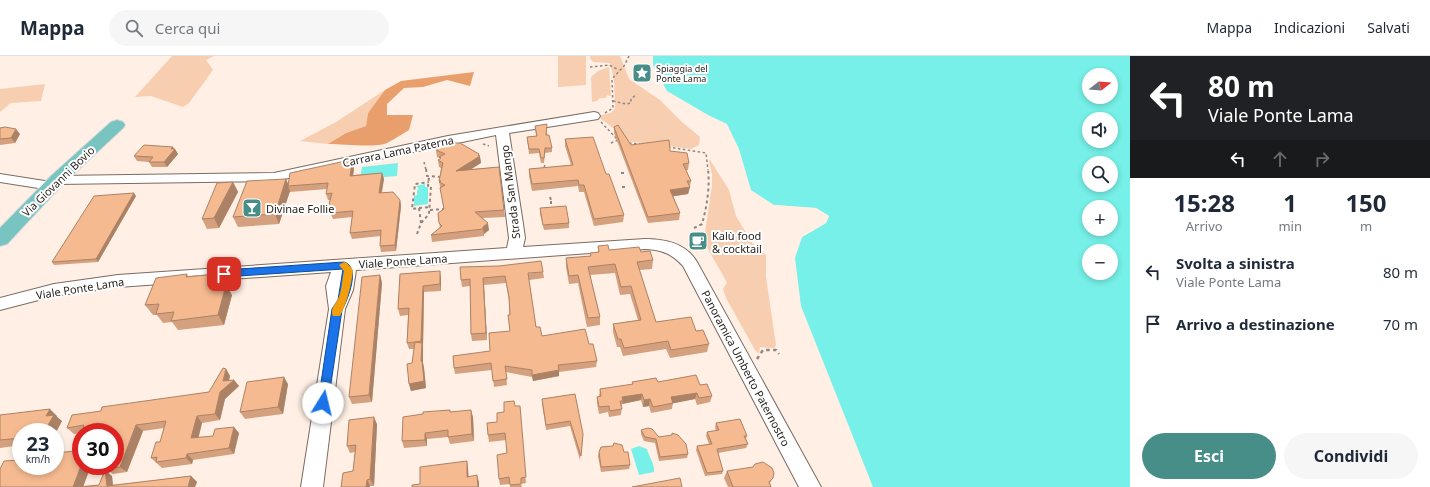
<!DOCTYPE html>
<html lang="it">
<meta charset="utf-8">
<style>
:root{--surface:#fff;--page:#f6f6f7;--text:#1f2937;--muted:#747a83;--line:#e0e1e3;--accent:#478e89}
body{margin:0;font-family:"Noto Sans",sans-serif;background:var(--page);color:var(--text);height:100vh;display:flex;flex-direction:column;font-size:15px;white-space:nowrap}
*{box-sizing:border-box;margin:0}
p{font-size:13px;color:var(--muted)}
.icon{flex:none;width:22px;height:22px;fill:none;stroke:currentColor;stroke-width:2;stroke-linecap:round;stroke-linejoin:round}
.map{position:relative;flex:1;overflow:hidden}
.panel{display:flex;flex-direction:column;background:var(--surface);width:300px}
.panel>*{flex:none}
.guide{background:#202124;color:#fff;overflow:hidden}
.needle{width:26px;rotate:73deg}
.controls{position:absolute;left:1082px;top:12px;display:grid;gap:8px}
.controls a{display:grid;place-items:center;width:36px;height:36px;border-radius:50%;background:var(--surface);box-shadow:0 2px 6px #0003;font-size:20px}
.speed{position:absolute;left:12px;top:367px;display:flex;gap:8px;font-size:20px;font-weight:700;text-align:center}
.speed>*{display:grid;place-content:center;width:52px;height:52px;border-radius:50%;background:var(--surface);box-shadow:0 2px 6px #0003;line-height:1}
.speed small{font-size:10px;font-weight:400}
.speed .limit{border:6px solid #d22;background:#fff;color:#111}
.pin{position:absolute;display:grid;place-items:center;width:34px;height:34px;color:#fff;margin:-17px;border-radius:8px;box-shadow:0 2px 6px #0006}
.me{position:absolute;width:44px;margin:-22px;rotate:9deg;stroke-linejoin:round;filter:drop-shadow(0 0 3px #0008)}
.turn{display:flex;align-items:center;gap:14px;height:84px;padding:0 12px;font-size:18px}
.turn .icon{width:52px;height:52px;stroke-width:2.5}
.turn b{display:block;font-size:28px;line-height:34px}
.lanes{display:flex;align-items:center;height:38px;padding:0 12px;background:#0003;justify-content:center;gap:20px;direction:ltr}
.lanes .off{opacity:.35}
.eta{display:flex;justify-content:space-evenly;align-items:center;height:68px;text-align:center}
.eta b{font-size:24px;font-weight:700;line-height:28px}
.primary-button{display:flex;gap:8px;margin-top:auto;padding:8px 12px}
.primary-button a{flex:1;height:46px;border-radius:24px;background:var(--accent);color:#fff;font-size:16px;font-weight:700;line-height:46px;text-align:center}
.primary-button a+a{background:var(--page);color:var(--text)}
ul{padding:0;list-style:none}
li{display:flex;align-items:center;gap:12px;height:52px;padding:0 12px}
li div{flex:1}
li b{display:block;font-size:15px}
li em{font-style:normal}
header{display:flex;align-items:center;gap:24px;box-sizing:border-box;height:56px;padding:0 20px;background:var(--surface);border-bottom:1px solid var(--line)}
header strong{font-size:19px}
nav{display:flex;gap:22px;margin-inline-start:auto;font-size:14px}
.search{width:280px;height:36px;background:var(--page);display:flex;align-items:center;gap:10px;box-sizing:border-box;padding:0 14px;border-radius:22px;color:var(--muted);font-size:15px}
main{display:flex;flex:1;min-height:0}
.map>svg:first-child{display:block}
</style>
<header>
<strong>Mappa</strong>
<div class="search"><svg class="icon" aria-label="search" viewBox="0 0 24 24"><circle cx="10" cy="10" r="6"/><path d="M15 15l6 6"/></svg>Cerca qui</div>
<nav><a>Mappa</a><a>Indicazioni</a><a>Salvati</a></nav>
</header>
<main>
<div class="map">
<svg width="1130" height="431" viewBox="0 0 1130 431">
<rect width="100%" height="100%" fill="#ffefe4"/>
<g fill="#f8ceb1">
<polygon points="172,0 214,0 206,4 213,14 189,47 183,51 151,40 135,41"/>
<polygon points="558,0 586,0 586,29 558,31"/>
<polygon points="590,0 620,0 629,23 660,44 682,66 700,81 699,89 691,93 626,85 619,81 613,72 597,60 611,57 615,52 614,24 610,7 593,6 590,2"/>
<polygon points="609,11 611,40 607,39 606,42 600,42 597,45 592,46 591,21 598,15"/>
<polygon points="45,28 41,45 11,47 0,56 0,33"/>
<polygon points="385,34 368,57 366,70 346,77 328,88 300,85 336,66"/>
<path d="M710,104L729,134L736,160L753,188L766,199V221L776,289L774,292L760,291L759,298L755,294L726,242L723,233L727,227C720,212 709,198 704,183L712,129V118L709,105Z"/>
</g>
<path fill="#e89f6b" d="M474,16L470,30L447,24L423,31L404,32L387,48V59H413L409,74C402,78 395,83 387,87C375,92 343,88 328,88L346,77L366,70L368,57L385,34L401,25Z"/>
<g fill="#76f0e8" fill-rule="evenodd">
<path d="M653,0H1130V431H873L801,250L795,202L802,181L826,167L829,160L816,152L774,149L751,134L739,93L727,68L708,59L667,35L653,9ZM1089,19H1111V41H1089ZM1089,63H1111V85H1089ZM1089,107H1111V129H1089ZM1089,151H1111V173H1089ZM1089,195H1111V217H1089Z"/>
<polygon points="398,107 397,120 360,123 362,111"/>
<polygon points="425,128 425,131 428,131 428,148 414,150 414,140 417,139 417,134 419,133 416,130"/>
<path d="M639,390L647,393C649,401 655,408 654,416L639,419L631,393Z"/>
</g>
<polygon fill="#ffefe4" points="774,149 816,152 829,160 826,167 802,181 800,187 798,185 800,180 825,166 826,161 815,154 775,151"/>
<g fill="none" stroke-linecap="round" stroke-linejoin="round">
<defs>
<path id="minor" d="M594,56L598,57L600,60L598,63L509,77L523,168L525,182L523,191L645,183C665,183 686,187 697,206L821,431H799L683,210C671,197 662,194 645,193L356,214L353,234L345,253L323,431H301L329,253L326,230L331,216L118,231L54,240L0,254V242L54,228L118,219L507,192L509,182L496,79L274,125L57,128L58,130L56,133L51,134L0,126V118L51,126L50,124L52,121L57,120L274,117L448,80Z"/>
<polygon id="major" points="117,64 123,66 125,69 123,72 63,128 7,188 0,190 0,172 51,120 111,66"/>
</defs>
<use href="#minor" stroke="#7a6c63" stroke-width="2"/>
<use href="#major" stroke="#d8d7d7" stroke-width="2"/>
<g stroke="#91867f" stroke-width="1.5" stroke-dasharray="2.5 2.5" stroke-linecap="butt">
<polyline points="590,11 609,9 619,14"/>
<polyline points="613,45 626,48 631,47 631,43 637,38"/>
<polyline points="605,57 613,52 612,23 624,10 629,0"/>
<polyline points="601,66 617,83"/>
<polyline points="611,87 618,84"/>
<polyline points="629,87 640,88"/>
<polyline points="483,88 489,90"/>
<polyline points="668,91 706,97 708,114"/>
<polyline points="424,106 426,114"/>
<polyline points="544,111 545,109"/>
</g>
<g stroke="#91867f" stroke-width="2" stroke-dasharray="3 3" stroke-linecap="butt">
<polyline points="426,113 427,120 441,121"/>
<polyline points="621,117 625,117"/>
<polyline points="622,131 626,131"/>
<polyline points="550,141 551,144"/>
<polyline points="551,145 551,148"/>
<polyline points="419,152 430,151"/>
<polyline points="430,154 445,153"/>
<polyline points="421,167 419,152 412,153 415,128 429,126"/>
<path d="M694,172L702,168C707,150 710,131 708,113"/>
<polyline points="417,178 421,167 429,158 431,130 428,130 429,121"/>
</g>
<polyline stroke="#91867f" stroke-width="2.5" stroke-dasharray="3.5 3.5" stroke-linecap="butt" points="757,303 763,294 776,294 779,298"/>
<use href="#minor" fill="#fff" fill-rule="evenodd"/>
<use href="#major" fill="#77c4c0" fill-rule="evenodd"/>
</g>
<g fill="#d4a07d">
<polygon points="535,70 547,72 547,79 552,92 552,96 545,97 544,107 541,107 539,97 529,98 527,81 536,80"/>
<polygon points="614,71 631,89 670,95 689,107 688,114 686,114 691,125 688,138 673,140 680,157 679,164 648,167 614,77"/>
<polygon points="0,72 20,78 15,87 0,89"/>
<polygon points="565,83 606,118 624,159 623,166 594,170 584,136 579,136 578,130 532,135 529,120 529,113 571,109 565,90"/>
<polygon points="453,87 479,98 481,107 471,113 499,111 505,161 483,162 489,174 484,178 484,180 432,186 431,179 440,172 439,167 444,153 439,125 441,112 439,111 438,104 440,103 440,102 437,101 436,94"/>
<polygon points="173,91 178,98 167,111 152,111 149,106 137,105 134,100"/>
<polygon points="350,104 351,107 352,107 354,113 353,119 382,117 384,123 382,137 400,144 401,150 396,195 381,196 380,190 381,180 352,183 350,177 352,161 333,163 328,152 330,144 328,144 326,138 327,133 290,136 290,135 279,168 238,171 233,161 286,123 288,128"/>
<polygon points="233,126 238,136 219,172 207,173 202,163"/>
<polygon points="136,140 98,206 54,209 52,206"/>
<polygon points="540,152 569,167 569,172 544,174 540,158"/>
<polygon points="598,190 609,194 641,196 653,204 652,213 639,214 656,266 696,275 709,288 707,296 670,302 666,293 623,300 620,291 617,291 613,276 613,268 638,264 630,238 620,239 615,217 590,219 600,261 600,269 587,271 578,227 569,228 566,211 566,202 590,200 590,197 598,196"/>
<polygon points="543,216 544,222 529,224 536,271 542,280 589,288 597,305 596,311 559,316 559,320 533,325 532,321 506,316 507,329 494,331 492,314 455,318 454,312 490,295 510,275 509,245 506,227 484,229 487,284 472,285 471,278 470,230 462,231 461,224"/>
<polygon points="187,218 188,220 216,218 222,227 221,230 232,239 224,269 178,274 172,266 163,267 157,259 153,259 145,249"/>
<polygon points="400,218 441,222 441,235 424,236 423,290 423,307 424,312 426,332 411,335 409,328 414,293 409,293 407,287 408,259 400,260 398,253"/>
<polygon points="380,219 382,227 372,346 352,348 349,341"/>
<polygon points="226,313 230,320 229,324 234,324 239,330 225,343 220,364 202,367 198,382 239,377 234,398 193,404 192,408 162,412 151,402 160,386 164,372 143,375 127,416 113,418 106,413 106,411 90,412 83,431 99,429 112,420 113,429 191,420 197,426 195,431 0,431 81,410 115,410 115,376 81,376 81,377 74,378 67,372 101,355 209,336"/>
<polygon points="632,326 658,326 700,329 712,340 710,346 697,349 695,343 673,347 672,353 651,357 649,350 643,351 641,344 622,348 621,359 609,361 608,356 599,358 597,347 597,341 599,341 600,333 632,329"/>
<polygon points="288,328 283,358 245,363 240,356"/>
<polygon points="575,338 583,383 580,404 570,370 546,374 542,348 542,343"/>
<polygon points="515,350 520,350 526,427 521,428 522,431 510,431 510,428 500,429 499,423 507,397 506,384 489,386 488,379 497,366"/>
<polygon points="450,354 450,356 473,361 474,385 450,388 448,381 427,383 427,390 404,392 402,385 423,358"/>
<polygon points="0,359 57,360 57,361 62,365 55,378 55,376 21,376 21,389 0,392"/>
<polygon points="716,367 747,380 746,383 748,388 746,392 718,397 723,415 722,418 705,420 696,394 697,390 709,388 706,380 707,376 716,375 715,371"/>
<polygon points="377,368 374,430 370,430 353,415 355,396 350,397 347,390"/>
<polygon points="641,374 659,381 688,398 687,402 659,405 655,387 644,385 641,378"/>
<polygon points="599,396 630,409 629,413 601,416 598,400"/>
<polygon points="727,415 773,422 770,427 771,431 728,431 724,422"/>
</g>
<g fill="#ac8266">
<polygon points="16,73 20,78 15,87 11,82"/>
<polygon points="173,91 174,94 175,93 178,98 167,111 164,106"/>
<polygon points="479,98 479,101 480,100 481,107 457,122 456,115"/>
<polygon points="352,107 354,113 352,126 350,120"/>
<polygon points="382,117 384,123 380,143 379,137"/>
<polygon points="286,123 289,130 288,130 290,135 279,168 275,158"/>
<polygon points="233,126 238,136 219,172 214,162"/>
<polygon points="690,131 688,138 669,141 670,134"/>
<polygon points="134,137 136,140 98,206 96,203"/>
<polygon points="400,144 401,150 396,195 395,189"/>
<polygon points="488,167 489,174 484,178 484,180 483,171"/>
<polygon points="440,215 441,222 441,235 440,228"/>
<polygon points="216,218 222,227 218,241 212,231"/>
<polygon points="380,219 382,227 372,346 369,339"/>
<polygon points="483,222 484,229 487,284 486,277"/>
<polygon points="226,229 232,239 224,269 218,259"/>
<polygon points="423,230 424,236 423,290 423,307 424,312 426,332 411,335 409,328 421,305 422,288 421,285"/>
<polygon points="226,313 230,320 228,329 234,324 239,330 225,343 220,364 215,358"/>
<polygon points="559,314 559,320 533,325 532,319"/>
<polygon points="284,321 288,328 283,358 278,351"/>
<polygon points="697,337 695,343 670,348 671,341"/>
<polygon points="642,338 641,344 622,348 623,345 622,341"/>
<polygon points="650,343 649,350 643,351 644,344"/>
<polygon points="50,353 57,360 57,361 62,365 55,378 55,376 44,376 46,360"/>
<polygon points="471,354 473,361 474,385 472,378"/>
<polygon points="197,360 202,367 197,388 191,382"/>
<polygon points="374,361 377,368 374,430 370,423"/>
<polygon points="136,369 143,375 127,416 120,411"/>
<polygon points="234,371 239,377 234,398 229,392"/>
<polygon points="425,377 427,383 427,390 425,384"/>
<polygon points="187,398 193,404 192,408 186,402"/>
<polygon points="467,405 468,411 469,427 467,421"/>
<polygon points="81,410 87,410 90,412 83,431 73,431"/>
<polygon points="105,414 112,420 113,431 107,430"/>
<polygon points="477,419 479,426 479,431 478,431"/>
<polygon points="191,420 197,426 195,431 188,431"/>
<polygon points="367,424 370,430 370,431 366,431"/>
</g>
<g fill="#f6ba91" stroke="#ac8266">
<polygon points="547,68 546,79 549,79 552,92 545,92 544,102 541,102 539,93 529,93 527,81 537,80 535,70"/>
<polygon points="618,69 631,89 669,84 670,95 687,97 689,107 683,108 691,125 687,125 690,131 670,134 680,157 648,161 614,71"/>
<polygon points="5,71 16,73 11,82 0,83 0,72"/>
<polygon points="593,81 606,118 609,118 624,159 594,163 584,129 579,129 578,124 532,128 529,113 573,109 565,83"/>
<polygon points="452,84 452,87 460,87 479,98 478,99 480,100 456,115 499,111 504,154 475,156 488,167 483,171 483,173 431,179 442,170 439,167 438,157 444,153 440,132 445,129 439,126 441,125 439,125 443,107 438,104 441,102 439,101 445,98 436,94 442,89 442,85"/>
<polygon points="144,89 173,91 171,93 175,93 164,106 149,106 153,101 134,100"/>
<polygon points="350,104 350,107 352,107 350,120 382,117 379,137 393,136 400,144 395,189 380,190 381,174 350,177 353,155 330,157 328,152 332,137 326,138 328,127 288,130 290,117"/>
<polygon points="286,123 275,158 233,161 247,125"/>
<polygon points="233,126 214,162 202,163 217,127"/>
<polygon points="134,137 96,203 52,206 94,140"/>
<polygon points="566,150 569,167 543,169 540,152"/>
<polygon points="608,189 609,194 639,191 641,196 650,195 653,204 637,206 656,266 691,261 696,275 703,274 709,288 671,294 668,285 624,292 621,283 618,283 613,268 641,264 631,230 621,231 615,208 588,211 600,261 588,262 578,219 569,220 566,202 591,200 590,197 599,196 598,190"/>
<polygon points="541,205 543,216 528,217 536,271 540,271 542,280 585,273 589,288 593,288 597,305 558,309 559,314 532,319 532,314 505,310 507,323 493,325 491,307 454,312 453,300 490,295 489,277 510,275 508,259 510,259 509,241 505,220 483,222 486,277 471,278 470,223 461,224 460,211 499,210"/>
<polygon points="440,215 440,228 423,230 421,285 415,286 422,287 421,305 422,305 424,325 409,328 407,308 412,307 415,286 407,287 409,252 398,253 400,218"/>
<polygon points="187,218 186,221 216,218 212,231 226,229 218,259 171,265 174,256 156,258 159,248 145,249 156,222"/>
<polygon points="380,219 369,339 349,341 362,221"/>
<polygon points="223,312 226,313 223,325 234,324 220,336 215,358 197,360 191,382 213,380 215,373 234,371 229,392 187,398 186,402 156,406 157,401 151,402 156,386 160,386 166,365 136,369 120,411 106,413 107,410 115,410 115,376 82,376 84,369 67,372 72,359 101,355 102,351 209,336"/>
<polygon points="696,319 700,329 707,328 712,340 699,342 697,337 671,341 673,347 653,351 650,343 644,344 642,338 622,341 623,345 620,345 622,353 610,355 609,350 599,351 597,341 601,340 600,333 633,328 632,326 656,322 658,326"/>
<polygon points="284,321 278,351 240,356 247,326"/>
<polygon points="575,338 583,378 581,400 570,365 546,369 542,343"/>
<polygon points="514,345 515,350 520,350 526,421 521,422 521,428 510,429 509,421 499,423 497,399 507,397 505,377 488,379 487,367 497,366 497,357 504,356 504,346"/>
<polygon points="50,353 46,360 54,359 44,376 21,376 21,382 0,384 0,359"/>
<polygon points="450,354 450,356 471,354 472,378 448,381 448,374 425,377 425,384 402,385 403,361 423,358 423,356"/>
<polygon points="374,361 370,423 367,424 366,431 341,431 343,417 353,415 356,389 347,390 349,364"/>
<polygon points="740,363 747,380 744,380 748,388 717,393 723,415 707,417 697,390 712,388 707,376 719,374 716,367"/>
<polygon points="648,372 652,373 659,381 672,379 672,377 678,379 686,388 688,398 660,401 656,383 645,381 641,374"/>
<polygon points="81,378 81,410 73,431 0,431 0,413 4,405 21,404 21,410 55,410 55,397 75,395"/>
<polygon points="614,387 622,389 624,396 628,396 630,409 601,411 599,396 601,391 613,390"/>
<polygon points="467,405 467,421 477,419 478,431 412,431 412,429 420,428 420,411"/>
<polygon points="763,406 772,412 774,417 773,422 769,426 771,431 733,431 727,415 753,411 755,408"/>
<polygon points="105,414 107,430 191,420 188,431 78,431 99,429"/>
<polygon points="680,422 682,431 632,431"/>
</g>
<path fill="#1a73e8" stroke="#114b97" d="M344,206C361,211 348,243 342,254L328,347L327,351L323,352L319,351L318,347L332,253L338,244L343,213L224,221L219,218L224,214Z"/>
<path fill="#f59e0b" d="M344,206L347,207L353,214C351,231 347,246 340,260H333C330,254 334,250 337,245C342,237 342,224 344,215L339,209Z"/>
<defs>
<symbol id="sight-square" viewBox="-11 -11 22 22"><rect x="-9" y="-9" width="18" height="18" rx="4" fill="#478e89" stroke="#fff"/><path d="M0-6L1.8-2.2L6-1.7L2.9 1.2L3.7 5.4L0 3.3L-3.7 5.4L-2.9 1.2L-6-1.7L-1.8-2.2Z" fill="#fff"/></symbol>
<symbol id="bar-square" viewBox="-11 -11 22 22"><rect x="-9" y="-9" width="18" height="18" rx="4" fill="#478e89" stroke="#fff"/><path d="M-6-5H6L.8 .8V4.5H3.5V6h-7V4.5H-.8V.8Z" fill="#fff"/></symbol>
<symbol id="cafe-square" viewBox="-11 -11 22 22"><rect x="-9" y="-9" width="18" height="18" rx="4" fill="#478e89" stroke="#fff"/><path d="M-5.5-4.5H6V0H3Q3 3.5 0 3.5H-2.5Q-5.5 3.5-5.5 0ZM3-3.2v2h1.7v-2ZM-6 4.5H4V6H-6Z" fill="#fff"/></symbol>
</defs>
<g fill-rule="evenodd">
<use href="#sight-square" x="631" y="6" width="22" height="22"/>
<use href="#bar-square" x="241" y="141" width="22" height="22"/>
<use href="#cafe-square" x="687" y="174" width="22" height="22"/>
</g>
<g text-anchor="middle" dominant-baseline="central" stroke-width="4" stroke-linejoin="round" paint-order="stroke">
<g font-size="9" fill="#29231f" stroke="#fff" text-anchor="start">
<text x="656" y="12">Spiaggia del<tspan x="656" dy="10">Ponte Lama</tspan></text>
</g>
<g font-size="11" fill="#29231f" stroke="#fff">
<text transform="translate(398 95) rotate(-12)">Carrara Lama Paterna</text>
<text transform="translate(58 125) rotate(-44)">Via Giovanni Bovio</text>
<text transform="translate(510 136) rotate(-97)">Strada San Mango</text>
<text transform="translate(403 205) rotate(-4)">Viale Ponte Lama</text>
<text transform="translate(80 232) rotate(-9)">Viale Ponte Lama</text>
<text transform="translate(746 312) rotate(62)">Panoramica Umberto Paternostro</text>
</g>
<g font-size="11" fill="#29231f" stroke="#fff" text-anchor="start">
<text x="266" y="152">Divinae Follie</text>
<text x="712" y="179">Kalù food<tspan x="712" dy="13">&amp; cocktail</tspan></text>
</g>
</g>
</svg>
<div class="controls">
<a><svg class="needle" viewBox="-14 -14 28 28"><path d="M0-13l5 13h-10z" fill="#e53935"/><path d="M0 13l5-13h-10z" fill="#747a83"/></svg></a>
<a><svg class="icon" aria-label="sound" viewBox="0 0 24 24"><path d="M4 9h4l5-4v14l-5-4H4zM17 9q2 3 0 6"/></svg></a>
<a><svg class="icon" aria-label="search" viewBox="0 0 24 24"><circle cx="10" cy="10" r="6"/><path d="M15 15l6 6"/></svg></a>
<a>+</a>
<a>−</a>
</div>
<div class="speed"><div>23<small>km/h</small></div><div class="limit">30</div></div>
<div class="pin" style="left:224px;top:218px;background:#d93025"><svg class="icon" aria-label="arrive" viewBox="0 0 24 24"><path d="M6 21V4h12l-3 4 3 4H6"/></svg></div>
<svg class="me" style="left:323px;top:347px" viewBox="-20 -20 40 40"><circle r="19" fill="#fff"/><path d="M0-13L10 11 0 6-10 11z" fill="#1a73e8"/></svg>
</div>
<section class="panel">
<div class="guide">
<div class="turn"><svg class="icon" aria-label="left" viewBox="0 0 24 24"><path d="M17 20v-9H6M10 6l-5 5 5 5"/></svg><div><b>80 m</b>Viale Ponte Lama</div></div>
<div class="lanes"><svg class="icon" aria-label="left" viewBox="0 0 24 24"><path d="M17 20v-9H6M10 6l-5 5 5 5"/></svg><svg class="icon off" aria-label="ahead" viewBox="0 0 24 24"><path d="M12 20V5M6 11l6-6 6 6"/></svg><svg class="icon off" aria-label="right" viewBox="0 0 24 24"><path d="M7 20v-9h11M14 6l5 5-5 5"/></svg></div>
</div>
<div class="eta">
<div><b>15:28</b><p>Arrivo</p></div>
<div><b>1</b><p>min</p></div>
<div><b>150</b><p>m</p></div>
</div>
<ul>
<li><svg class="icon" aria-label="left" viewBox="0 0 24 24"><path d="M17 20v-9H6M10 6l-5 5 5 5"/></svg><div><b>Svolta a sinistra</b><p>Viale Ponte Lama</p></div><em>80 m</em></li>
<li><svg class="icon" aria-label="arrive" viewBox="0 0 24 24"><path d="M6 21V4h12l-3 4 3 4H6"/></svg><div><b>Arrivo a destinazione</b></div><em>70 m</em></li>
</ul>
<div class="primary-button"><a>Esci</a><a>Condividi</a></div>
</section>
</main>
